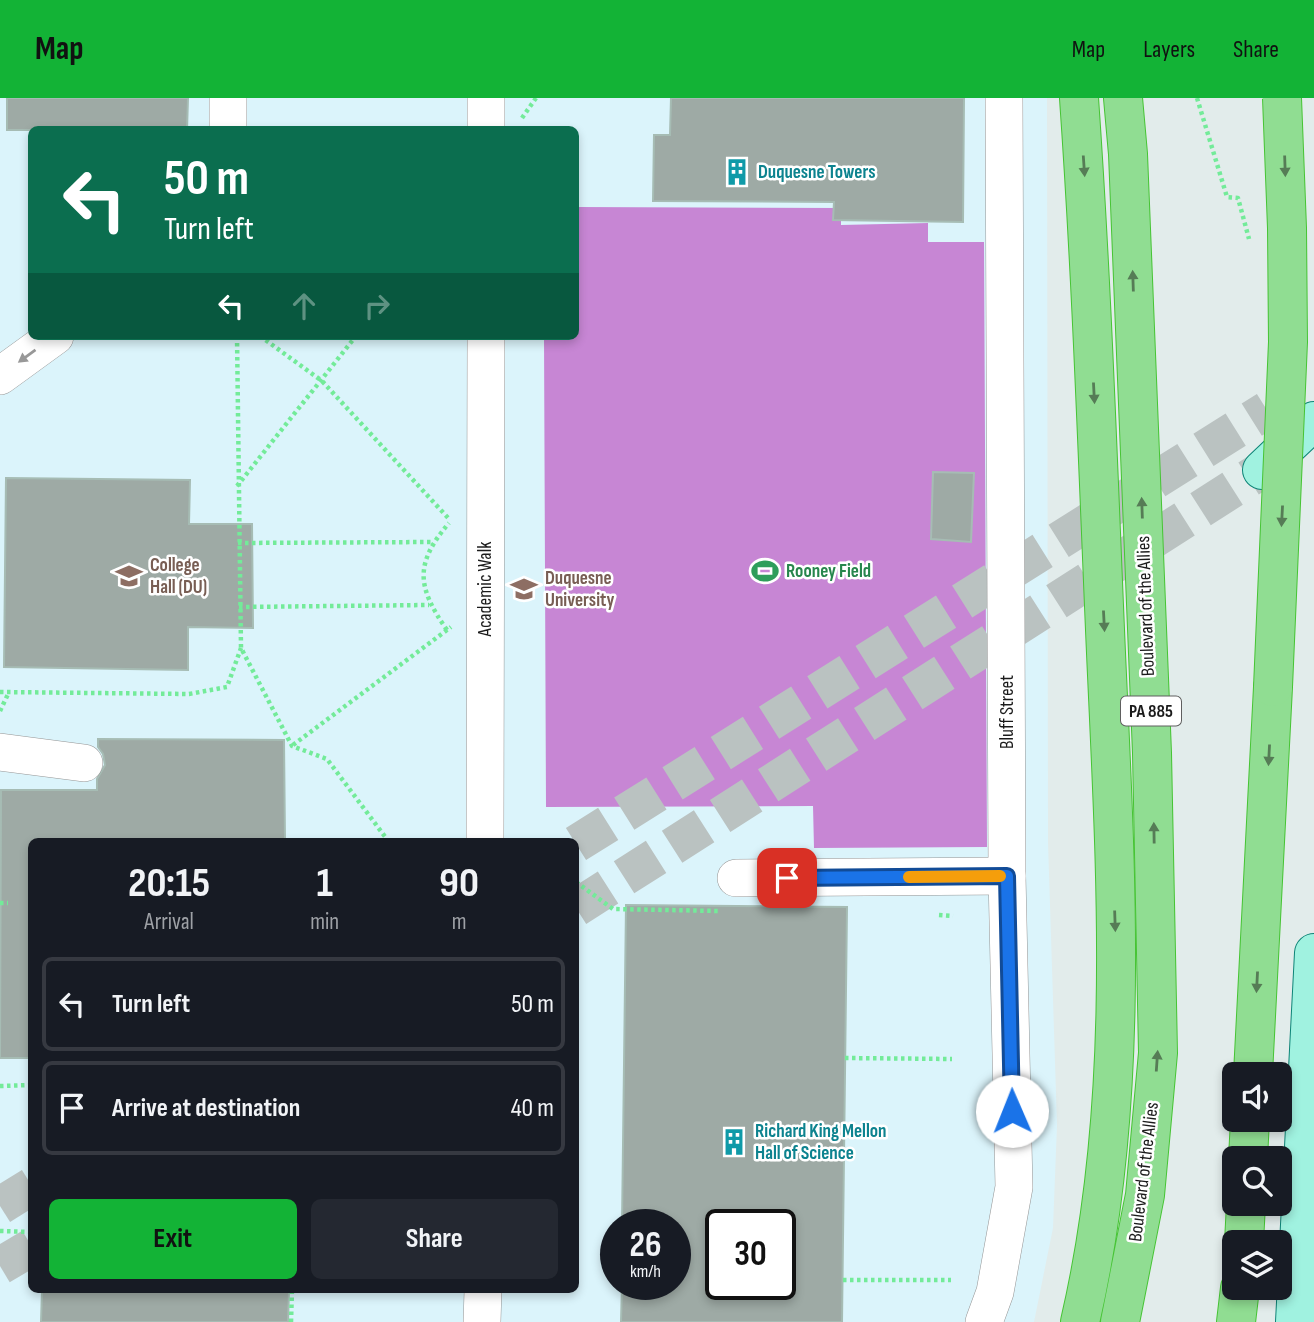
<!DOCTYPE html>
<style>
:root{--surface:#171b24;--page:#242831;--text:#f1f3f6;--muted:#9ea1a6;--line:#363941;--accent:#13b336}
body{margin:0;font-family:"Sofia Sans Condensed",sans-serif;background:var(--page);color:var(--text);height:100vh;display:flex;flex-direction:column;font-size:26px;white-space:nowrap}
*{box-sizing:border-box;margin:0}
p{font-size:23px;color:var(--muted)}
.icon{flex:none;width:38px;height:38px;fill:none;stroke:currentColor;stroke-width:2;stroke-linecap:round;stroke-linejoin:round}
.map{position:relative;flex:1;overflow:hidden}
.sheet{position:absolute;left:28px;top:740px;width:551px;height:455px;display:flex;flex-direction:column;background:var(--surface);border-radius:10px;box-shadow:0 4px 10px #0003}
.sheet>*{flex:none}
.hud{position:absolute;left:28px;top:28px;width:551px;height:214px;border-radius:10px;box-shadow:0 4px 10px #0003;background:#0b6e4f;color:#fff;overflow:hidden}
.controls{position:absolute;left:1222px;top:964px;display:grid;gap:14px}
.controls a{display:grid;place-items:center;width:70px;height:70px;border-radius:10px;background:var(--surface);box-shadow:0 4px 10px #0003;font-size:35px}
.speed{position:absolute;left:600px;top:1111px;display:flex;gap:14px;font-size:35px;font-weight:700;text-align:center}
.speed>*{display:grid;place-content:center;width:91px;height:91px;border-radius:50%;background:var(--surface);box-shadow:0 4px 10px #0003;line-height:1}
.speed small{font-size:18px;font-weight:400}
.speed .limit{border:4px solid #111;border-radius:10px;background:#fff;color:#111}
.pin{position:absolute;display:grid;place-items:center;width:60px;height:60px;color:#fff;margin:-30px;border-radius:14px;box-shadow:0 4px 10px #0006}
.me{position:absolute;width:77px;margin:-38px;rotate:359deg;stroke-linejoin:round;filter:drop-shadow(0 0 5px #0008)}
.turn{display:flex;align-items:center;gap:24px;height:147px;padding:0 21px;font-size:32px}
.turn .icon{width:91px;height:91px;stroke-width:2.5}
.turn b{display:block;font-size:49px;line-height:60px}
.lanes{display:flex;align-items:center;height:66px;padding:0 21px;background:#0003;justify-content:center;gap:35px;direction:ltr}
.lanes .off{opacity:.35}
.eta{display:flex;justify-content:space-evenly;align-items:center;height:119px;text-align:center}
.eta b{font-size:42px;font-weight:700;line-height:49px}
.button{display:flex;gap:14px;margin-top:auto;padding:14px 21px}
.button a{flex:1;height:80px;border-radius:10px;background:var(--accent);color:#111;font-size:28px;font-weight:700;line-height:80px;text-align:center}
.button a+a{background:var(--page);color:var(--text)}
ul{padding:0;list-style:none}
li{display:flex;align-items:center;gap:21px;height:94px;margin:0 14px 10px;padding:0 7px;border:4px solid var(--line);border-radius:10px}
li div{flex:1}
li b{display:block;font-size:26px}
li em{font-style:normal}
header{display:flex;align-items:center;gap:42px;box-sizing:border-box;height:98px;padding:0 35px;background:var(--accent);color:#111}
header strong{font-size:33px}
nav{display:flex;gap:38px;margin-inline-start:auto;font-size:24px}
.map>svg:first-child{display:block}
</style>
<header>
<strong>Map</strong>
<nav><a>Map</a><a>Layers</a><a>Share</a></nav>
</header>
<div class="map">
<svg width="1314" height="1224" viewBox="0 0 1314 1224">
<rect width="100%" height="100%" fill="#e2eceb"/>
<path fill="#dbf4fb" fill-rule="evenodd" d="M0,0H1047L1048,744L1057,1027L1053,1130L1034,1224H0ZM32,32H576V238H32ZM32,744H576V1192H32ZM616,1127H676V1186H616ZM721,1127H780V1186H721Z"/>
<polygon fill="#c786d4" points="576,109 841,110 841,127 928,125 928,144 984,144 987,749 814,750 813,708 546,709 544,238 576,238"/>
<g fill="#9eaaa5" stroke="#a6bcb4" stroke-width="2" fill-rule="evenodd">
<polygon points="7,0 188,0 187,32 7,32"/>
<polygon points="671,0 964,0 963,124 833,122 834,104 653,103 654,37 670,37"/>
<polygon points="933,374 974,375 971,444 931,441"/>
<polygon points="6,380 190,382 189,426 252,426 253,530 188,529 188,572 4,569"/>
<polygon points="98,641 284,642 285,744 32,744 32,960 0,960 1,692 97,692 97,681 105,667 103,656 98,649"/>
<path d="M626,807L847,809L842,1224H621L622,1186H676V1127H622ZM721,1127H780V1186H721Z"/>
<polygon points="42,1192 289,1192 288,1224 41,1224"/>
</g>
<g fill="none" stroke-linecap="round" stroke-linejoin="round">
<g stroke="#bac2c1" stroke-width="38" stroke-dasharray="38 19" stroke-linecap="butt">
<polyline points="576,746 1267,312"/>
<polyline points="576,810 1262,372"/>
<polyline points="0,1108 32,1088"/>
<polyline points="0,1168 32,1149"/>
</g>
<defs>
<g id="minor">
<polyline points="228,0 228,32"/>
<polyline points="486,32 486,0"/>
<polyline points="0,278 55,238"/>
<polyline points="0,654 84,665"/>
<polyline points="485,744 486,238"/>
<polyline points="736,780 1007,778"/>
<polyline points="482,1224 483,1192"/>
<polyline points="984,1224 995,1194 1014,1089 1007,778 1004,0"/>
</g>
<g id="major">
<polyline points="1262,372 1314,323"/>
<polyline points="1295,1224 1314,855"/>
</g>
<g id="highway">
<path d="M1079,0C1092,185 1098,370 1106,555C1116,778 1131,1005 1080,1224"/>
<polyline points="1253,976 1273,589"/>
<polyline points="1248,1060 1250,1022"/>
<polyline points="1244,1144 1246,1106"/>
<polyline points="1120,1224 1145,1097 1158,955 1152,655 1128,56 1123,0"/>
<polyline points="1236,1224 1240,1190"/>
</g>
</defs>
<use href="#minor" stroke="#959595" stroke-width="38"/>
<use href="#major" stroke="#0e8477" stroke-width="40"/>
<use href="#highway" stroke="#46c434" stroke-width="40"/>
<g stroke="#73eb99" stroke-width="4.5" stroke-dasharray="3.5 3.5" stroke-linecap="butt">
<polyline points="1197,0 1227,99 1238,100 1249,141"/>
<polyline points="522,20 536,0"/>
<polyline points="237,238 241,550 292,648 327,661 389,744"/>
<polyline points="260,238 322,283 450,422"/>
<polyline points="237,388 356,238"/>
<polyline points="238,445 432,444"/>
<polyline points="239,509 429,507"/>
<path d="M447,532C417,489 414,466 449,425"/>
<polyline points="0,594 189,596 227,589 241,550"/>
<polyline points="0,613 9,594"/>
<polyline points="293,647 451,529"/>
<polyline points="576,784 613,811 720,813"/>
<polyline points="0,805 8,805"/>
<polyline points="939,817 953,818"/>
<polyline points="845,960 952,961"/>
<polyline points="0,988 32,987"/>
<polyline points="0,1133 32,1134"/>
<polyline points="843,1182 951,1182"/>
<polyline points="291,1224 292,1192"/>
</g>
<use href="#minor" stroke="#fff" stroke-width="37"/>
<use href="#major" stroke="#a0f2e0" stroke-width="38"/>
<use href="#highway" stroke="#90dd92" stroke-width="38"/>
<defs>
<polyline id="highway-bridge" points="1273,589 1288,244 1287,130 1282,0"/>
</defs>
<use href="#highway-bridge" stroke="#46c434" stroke-width="40" stroke-linecap="butt"/>
<use href="#highway-bridge" stroke="#90dd92" stroke-width="38"/>
</g>
<defs><path id="oneway-solid" d="M-6-.8H1V-3.2L6.5 0L1 3.2V.8H-6Z" transform="scale(1.75)"/></defs>
<g fill="#567c56">
<use href="#oneway-solid" transform="translate(1084 68) rotate(86)"/>
<use href="#oneway-solid" transform="translate(1285 68) rotate(88)"/>
<use href="#oneway-solid" transform="translate(1133 183) rotate(-92)"/>
<use href="#oneway-solid" transform="translate(1094 295) rotate(87)"/>
<use href="#oneway-solid" transform="translate(1142 410) rotate(-92)"/>
<use href="#oneway-solid" transform="translate(1282 418) rotate(93)"/>
<use href="#oneway-solid" transform="translate(1104 523) rotate(87)"/>
<use href="#oneway-solid" transform="translate(1269 657) rotate(93)"/>
<use href="#oneway-solid" transform="translate(1154 735) rotate(-91)"/>
<use href="#oneway-solid" transform="translate(1115 823) rotate(88)"/>
<use href="#oneway-solid" transform="translate(1257 884) rotate(93)"/>
<use href="#oneway-solid" transform="translate(1157 963) rotate(-86)"/>
</g>
<use fill="#989898" href="#oneway-solid" transform="translate(27 258) rotate(144)"/>
<g fill="none" stroke-linecap="round" stroke-linejoin="round">
<defs>
<polyline id="route" points="787,780 1007,778 1012,1013"/>
</defs>
<use href="#route" stroke="#114b97" stroke-width="18"/>
<use href="#route" stroke="#1a73e8" stroke-width="12"/>
<polyline stroke="#f59e0b" stroke-width="12" points="909,779 1000,778"/>
</g>
<defs>
<symbol id="building-bare" viewBox="-9 -9 18 18"><path d="M-4-6H4V6H1V3H-1V6H-4ZM-2.5-4.3h1.7v1.8h-1.7ZM.8-4.3h1.7v1.8H.8ZM-2.5-1h1.7V.8h-1.7ZM.8-1h1.7V.8H.8Z" fill="#0f9aa8" stroke="#fff" stroke-width="2.5" paint-order="stroke"/></symbol>
<symbol id="stadium-bare" viewBox="-9 -9 18 18"><path d="M0-5a6.5 5 0 1 0 0 10a6.5 5 0 1 0 0-10ZM-3.5-1.8h7v3.6h-7Z" fill="#2e9e5b" stroke="#fff" stroke-width="2.5" paint-order="stroke"/></symbol>
<symbol id="university-bare" viewBox="-9 -9 18 18"><path d="M0-5L7-2L0 1L-7-2ZM-4 1L0 2.5L4 1V4Q0 6-4 4Z" fill="#8d6e63" stroke="#fff" stroke-width="2.5" paint-order="stroke"/></symbol>
</defs>
<g fill-rule="evenodd">
<use href="#building-bare" x="718" y="55" width="38" height="38"/>
<use href="#stadium-bare" x="746" y="454" width="38" height="38"/>
<use href="#university-bare" x="110" y="459" width="38" height="38"/>
<use href="#university-bare" x="505" y="472" width="38" height="38"/>
<use href="#building-bare" x="715" y="1025" width="38" height="38"/>
</g>
<g text-anchor="middle" dominant-baseline="central" stroke-width="5" stroke-linejoin="round" paint-order="stroke">
<rect fill="#fff" stroke="#5f5f5f" stroke-width="2" x="1121" y="598.5" width="60" height="29" rx="5"/>
<g font-size="18" font-weight="bold" fill="#1b1b1b">
<text x="1151" y="613">PA 885</text>
</g>
<g font-size="19" font-weight="bold" fill="#0d838f" stroke="#fff" text-anchor="start">
<text x="758" y="74">Duquesne Towers</text>
<text x="755" y="1033">Richard King Mellon<tspan x="755" dy="22">Hall of Science</tspan></text>
</g>
<g font-size="19" font-weight="bold" fill="#785e54" stroke="#fff" text-anchor="start">
<text x="150" y="467">College<tspan x="150" dy="22">Hall (DU)</tspan></text>
<text x="545" y="480">Duquesne<tspan x="545" dy="22">University</tspan></text>
</g>
<g font-size="19" font-weight="bold" fill="#27864d" stroke="#fff" text-anchor="start">
<text x="786" y="473">Rooney Field</text>
</g>
<g font-size="19" fill="#1b1b1b" stroke="#fff">
<text transform="translate(485 491) rotate(-90)">Academic Walk</text>
<text transform="translate(1146 508) rotate(-92)">Boulevard of the Allies</text>
<text transform="translate(1007 614) rotate(-90)">Bluff Street</text>
<text transform="translate(1144 1074) rotate(-83)">Boulevard of the Allies</text>
</g>
</g>
</svg>
<div class="controls">
<a><svg class="icon" aria-label="sound" viewBox="0 0 24 24"><path d="M4 9h4l5-4v14l-5-4H4zM17 9q2 3 0 6"/></svg></a>
<a><svg class="icon" aria-label="search" viewBox="0 0 24 24"><circle cx="10" cy="10" r="6"/><path d="M15 15l6 6"/></svg></a>
<a><svg class="icon" aria-label="layers" viewBox="0 0 24 24"><path d="M12 4l9 5-9 5-9-5zM3 14l9 5 9-5"/></svg></a>
</div>
<div class="speed"><div>26<small>km/h</small></div><div class="limit">30</div></div>
<div class="pin" style="left:787px;top:780px;background:#d93025"><svg class="icon" aria-label="arrive" viewBox="0 0 24 24"><path d="M6 21V4h12l-3 4 3 4H6"/></svg></div>
<svg class="me" style="left:1012px;top:1013px" viewBox="-20 -20 40 40"><circle r="19" fill="#fff"/><path d="M0-13L10 11 0 6-10 11z" fill="#1a73e8"/></svg>
<div class="hud">
<div class="turn"><svg class="icon" aria-label="left" viewBox="0 0 24 24"><path d="M17 20v-9H6M10 6l-5 5 5 5"/></svg><div><b>50 m</b>Turn left</div></div>
<div class="lanes"><svg class="icon" aria-label="left" viewBox="0 0 24 24"><path d="M17 20v-9H6M10 6l-5 5 5 5"/></svg><svg class="icon off" aria-label="ahead" viewBox="0 0 24 24"><path d="M12 20V5M6 11l6-6 6 6"/></svg><svg class="icon off" aria-label="right" viewBox="0 0 24 24"><path d="M7 20v-9h11M14 6l5 5-5 5"/></svg></div>
</div>
<section class="sheet">
<div class="eta">
<div><b>20:15</b><p>Arrival</p></div>
<div><b>1</b><p>min</p></div>
<div><b>90</b><p>m</p></div>
</div>
<ul>
<li><svg class="icon" aria-label="left" viewBox="0 0 24 24"><path d="M17 20v-9H6M10 6l-5 5 5 5"/></svg><div><b>Turn left</b></div><em>50 m</em></li>
<li><svg class="icon" aria-label="arrive" viewBox="0 0 24 24"><path d="M6 21V4h12l-3 4 3 4H6"/></svg><div><b>Arrive at destination</b></div><em>40 m</em></li>
</ul>
<div class="button"><a>Exit</a><a>Share</a></div>
</section>
</div>
